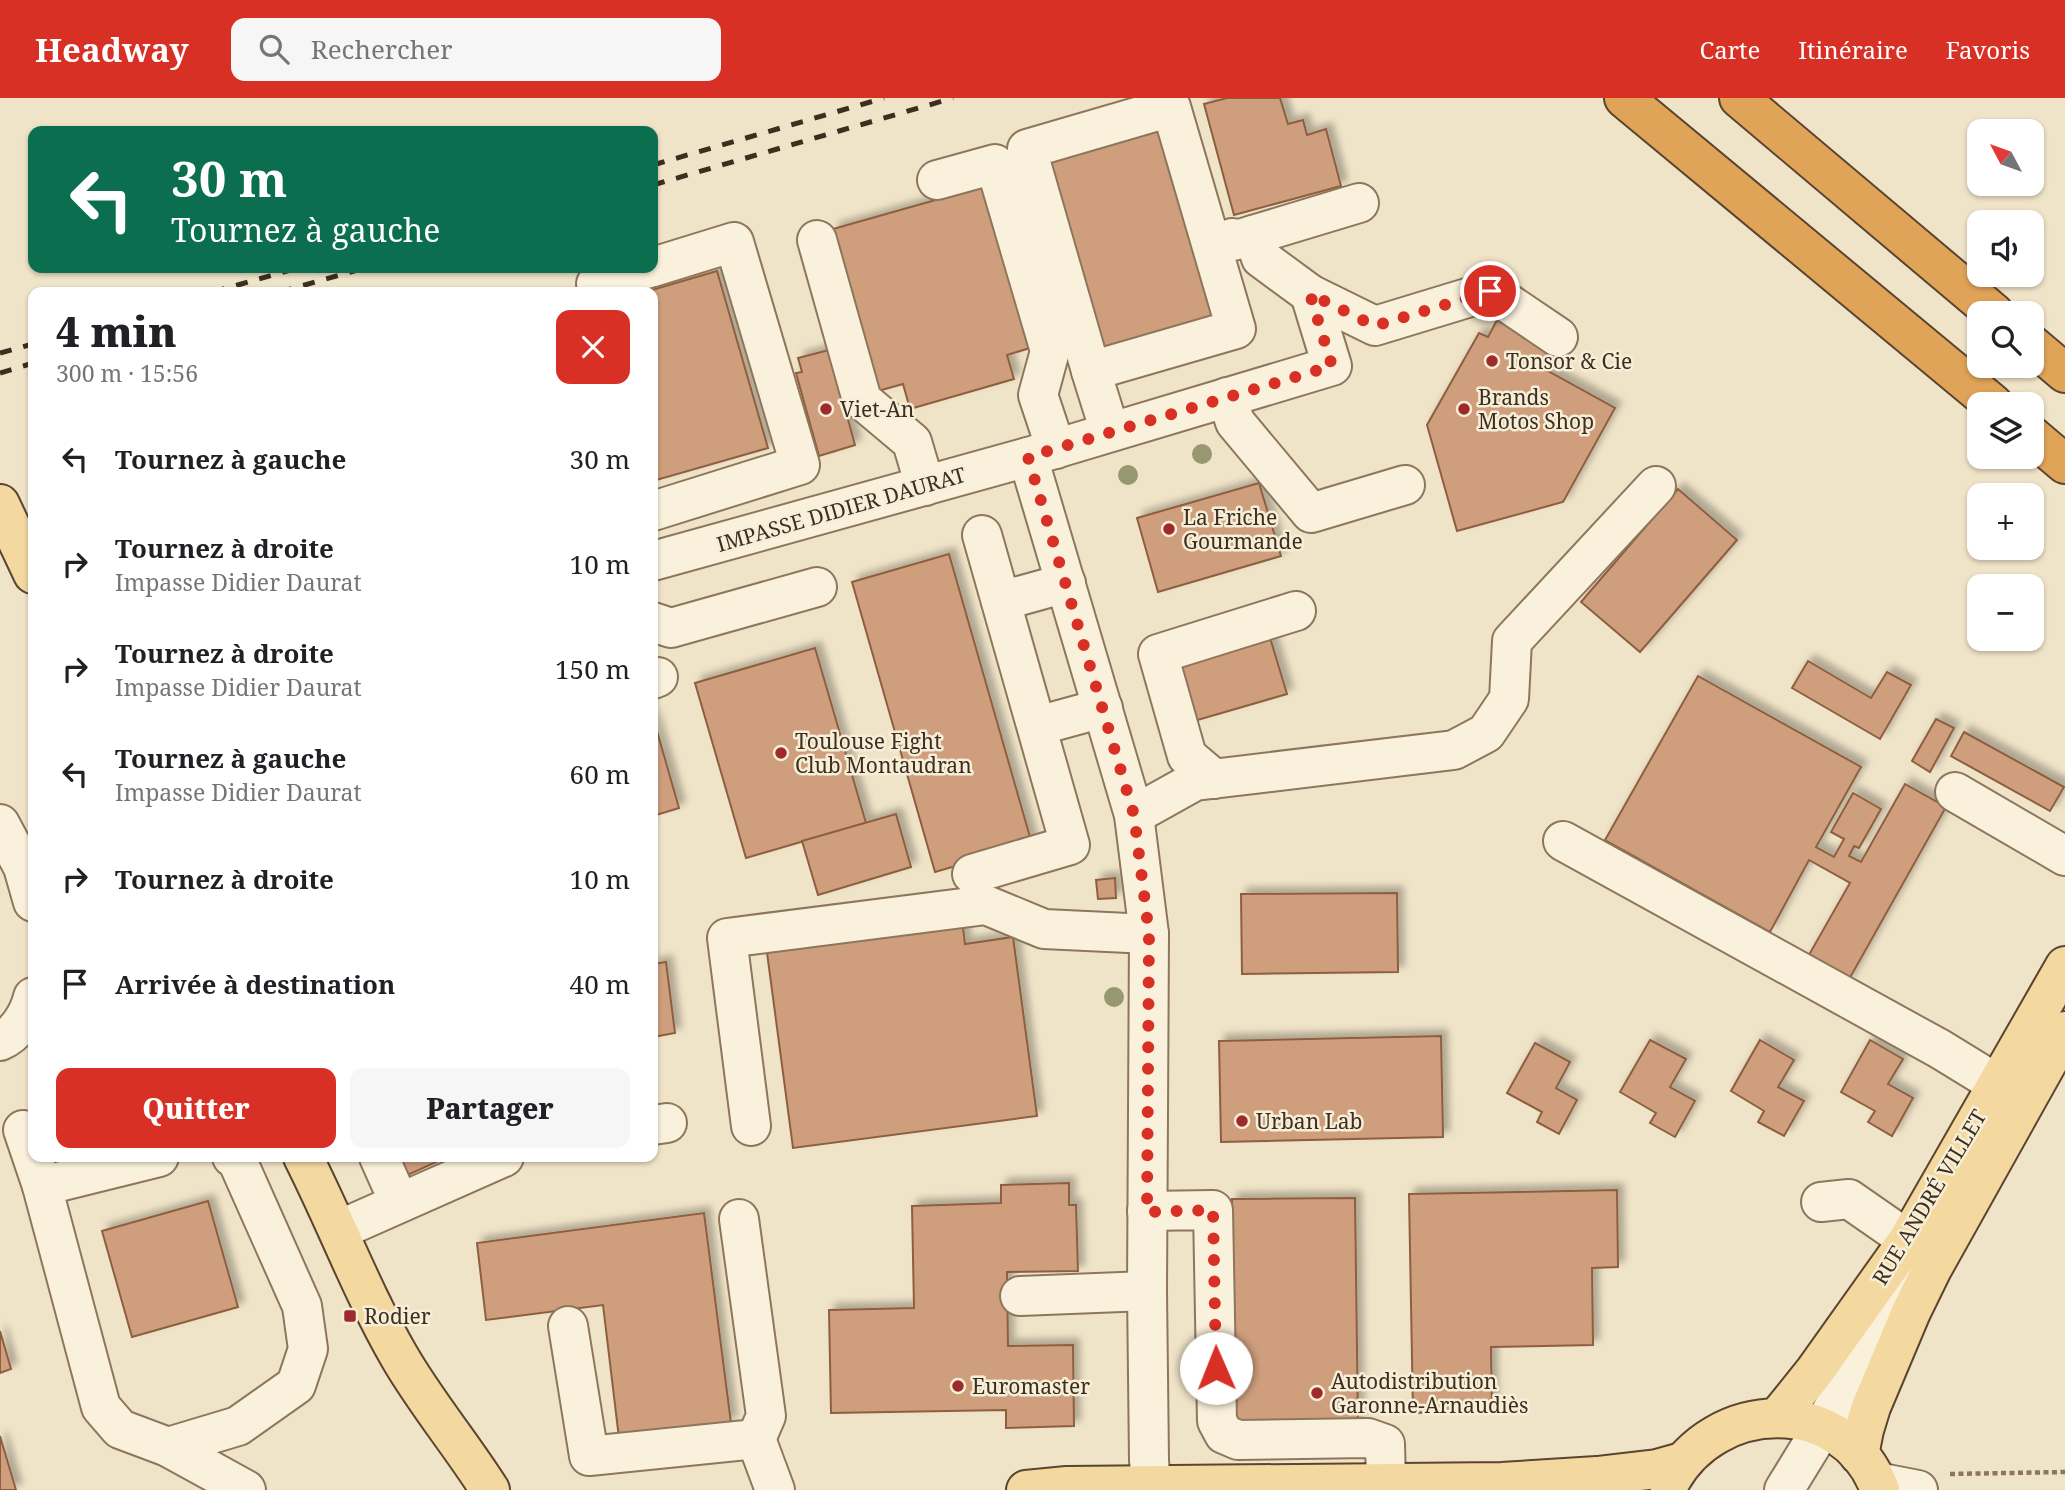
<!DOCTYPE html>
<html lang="fr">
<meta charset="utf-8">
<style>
:root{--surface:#fff;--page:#f6f6f6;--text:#202124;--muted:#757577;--accent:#d93025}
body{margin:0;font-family:"Noto Serif",serif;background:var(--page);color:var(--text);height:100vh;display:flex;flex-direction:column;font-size:26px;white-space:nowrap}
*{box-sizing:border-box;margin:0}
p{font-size:23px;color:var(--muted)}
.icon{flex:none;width:38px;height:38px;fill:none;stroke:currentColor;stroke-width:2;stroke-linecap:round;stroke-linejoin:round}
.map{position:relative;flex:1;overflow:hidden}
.sheet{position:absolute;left:28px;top:189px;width:630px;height:875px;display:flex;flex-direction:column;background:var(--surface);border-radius:14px;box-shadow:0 2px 5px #0004}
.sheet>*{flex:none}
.hud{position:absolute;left:28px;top:28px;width:630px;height:147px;border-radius:14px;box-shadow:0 2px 5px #0004;background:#0b6e4f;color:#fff;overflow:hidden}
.needle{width:46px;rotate:311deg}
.buttons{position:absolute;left:1967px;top:21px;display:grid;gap:14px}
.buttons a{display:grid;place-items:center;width:77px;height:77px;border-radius:14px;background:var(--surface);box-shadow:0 2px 5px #0004;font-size:35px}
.pin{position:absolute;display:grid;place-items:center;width:60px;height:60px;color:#fff;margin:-30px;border:4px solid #fff;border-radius:50%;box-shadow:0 2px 7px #0007}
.me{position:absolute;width:77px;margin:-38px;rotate:359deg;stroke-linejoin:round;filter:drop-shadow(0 0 5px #0008)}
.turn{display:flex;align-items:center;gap:24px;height:147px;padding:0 28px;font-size:32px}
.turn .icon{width:91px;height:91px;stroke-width:2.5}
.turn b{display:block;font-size:49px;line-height:60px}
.round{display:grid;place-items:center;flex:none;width:74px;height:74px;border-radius:14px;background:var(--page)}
.summary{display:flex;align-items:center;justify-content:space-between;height:119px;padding:0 28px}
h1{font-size:42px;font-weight:800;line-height:52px}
.action{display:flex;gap:14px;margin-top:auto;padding:14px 28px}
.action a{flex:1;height:80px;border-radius:14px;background:var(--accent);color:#fff;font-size:28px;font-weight:800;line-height:80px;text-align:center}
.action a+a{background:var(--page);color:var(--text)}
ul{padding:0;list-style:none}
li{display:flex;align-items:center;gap:21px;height:105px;padding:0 28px}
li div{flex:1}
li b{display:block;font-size:26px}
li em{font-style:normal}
header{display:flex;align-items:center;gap:42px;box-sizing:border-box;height:98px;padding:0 35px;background:var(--accent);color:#fff}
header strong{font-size:33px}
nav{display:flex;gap:38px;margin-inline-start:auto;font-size:24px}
.search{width:490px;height:63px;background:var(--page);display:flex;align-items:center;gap:18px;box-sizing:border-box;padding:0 24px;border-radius:14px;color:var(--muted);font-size:26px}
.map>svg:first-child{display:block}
</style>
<header>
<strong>Headway</strong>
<div class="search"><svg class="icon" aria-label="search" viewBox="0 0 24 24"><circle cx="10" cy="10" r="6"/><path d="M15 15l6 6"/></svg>Rechercher</div>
<nav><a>Carte</a><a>Itinéraire</a><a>Favoris</a></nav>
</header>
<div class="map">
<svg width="2065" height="1392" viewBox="0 0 2065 1392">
<defs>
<filter id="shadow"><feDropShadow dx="6" dy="-6" stdDeviation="3.5" flood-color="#0004"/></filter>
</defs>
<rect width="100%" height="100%" fill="#f0e4c8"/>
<g fill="#cf9f7d" stroke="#8d5f41" stroke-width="2" filter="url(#shadow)">
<polygon points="1227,0 1280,0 1288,26 1303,22 1307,37 1326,31 1341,88 1234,117 1204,6"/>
<polygon points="1162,26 1217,222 1100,256 1043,60"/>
<polygon points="985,88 1030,250 1007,257 1014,281 910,311 903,286 878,293 833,131"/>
<polygon points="717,173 768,350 653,383 653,194 645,194"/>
<polygon points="1497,222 1551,252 1541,269 1615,310 1563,404 1457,433 1427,327 1479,235 1488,239"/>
<polygon points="829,252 855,347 819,358 796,275 802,274 798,260"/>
<polygon points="1259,385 1281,458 1158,494 1137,420"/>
<polygon points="1678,391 1737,442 1640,554 1581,504"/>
<polygon points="949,456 1032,746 935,774 852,484"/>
<polygon points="1268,533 1287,596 1194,623 1176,560"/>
<polygon points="815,550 866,725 746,760 695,585"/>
<polygon points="1808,563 1871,600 1887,574 1911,587 1880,641 1792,590"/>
<polygon points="1698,578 1861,669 1816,749 1834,759 1844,741 1831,734 1853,695 1881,711 1859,750 1854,748 1849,758 1861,764 1905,686 1946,709 1847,885 1806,862 1850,785 1809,762 1770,834 1605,742"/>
<polygon points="653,619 679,710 653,718"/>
<polygon points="1936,621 1954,630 1930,674 1912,663"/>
<polygon points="1964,634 2064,689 2050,713 1951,658"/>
<polygon points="896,716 911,769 818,797 802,743"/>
<polygon points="1115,780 1116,800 1098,801 1096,782"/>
<polygon points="1397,795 1398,874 1242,876 1241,796"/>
<polygon points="962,821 965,846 1013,839 1037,1018 793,1050 766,847"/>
<polygon points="666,864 675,935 653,939 653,866"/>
<polygon points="1441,938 1443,1039 1221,1044 1219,943"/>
<polygon points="1650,942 1686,961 1670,989 1695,1003 1675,1039 1650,1025 1656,1015 1620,994"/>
<polygon points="1760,942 1794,962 1778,989 1804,1003 1784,1038 1758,1024 1764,1013 1731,993"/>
<polygon points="1870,942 1903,961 1888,986 1913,1000 1892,1038 1868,1024 1875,1013 1841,994"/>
<polygon points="1535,945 1570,964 1556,990 1577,1002 1559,1036 1537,1024 1542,1014 1507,995"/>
<polygon points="389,1059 447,1059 399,1081"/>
<polygon points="1069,1085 1069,1107 1076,1107 1078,1173 1007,1174 1008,1248 1073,1247 1074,1328 1006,1330 1006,1312 831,1315 829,1212 914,1210 912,1108 1001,1105 1001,1087"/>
<polygon points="1617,1092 1618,1169 1592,1170 1593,1247 1491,1249 1492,1313 1413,1315 1409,1096"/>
<polygon points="1355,1100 1358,1327 1234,1329 1232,1101"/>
<polygon points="208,1103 238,1209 132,1239 102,1133"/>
<polygon points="704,1115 731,1325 619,1340 603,1207 486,1222 477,1145"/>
<polygon points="0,1233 11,1271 0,1275"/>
<polygon points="0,1338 16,1392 0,1392"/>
</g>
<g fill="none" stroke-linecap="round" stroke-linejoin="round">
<defs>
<g id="minor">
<polygon points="1171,9 1236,231 1091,273 1027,51"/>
<polyline points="937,82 995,66 1050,253 1038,297 1056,351"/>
<polyline points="1253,137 1261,160 1310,196 1375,228 1490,193 1558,239"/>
<polyline points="1232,140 1233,143 1359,105"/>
<polyline points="817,142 862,302 912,344 925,388"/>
<polyline points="653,169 734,144 800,367 653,413"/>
<polyline points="596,186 649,170"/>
<polyline points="1091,273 1110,334"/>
<polyline points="1227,299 1235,324 1311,415 1405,387"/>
<polyline points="653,463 1028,359"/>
<polyline points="1001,503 1066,485"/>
<polyline points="653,524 671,530 817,489"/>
<polyline points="653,581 658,579"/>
<polyline points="1037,628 1103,610"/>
<polyline points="1214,681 1187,658 1158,556 1296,513"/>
<polyline points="1955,694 2065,758"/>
<polyline points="1134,717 1195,683 1454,652 1486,635 1509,601 1512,543 1656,388"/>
<polyline points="0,726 23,769 33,804"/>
<polyline points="1563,743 1940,951 1997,986"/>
<polyline points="972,776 1070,747 982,437"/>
<path d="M0,943C17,936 29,916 33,899"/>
<polyline points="653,1027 667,1025"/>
<polyline points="751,1028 727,840 986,807 1044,831 1149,836"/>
<polyline points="23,1032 42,1088 101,1309 120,1331 168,1349 246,1392"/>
<polyline points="379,1059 399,1104"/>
<polyline points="42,1088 159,1059"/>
<polyline points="1821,1104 1849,1101 1908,1142"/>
<polyline points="1147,1113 1213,1112 1217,1323 1224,1336 1238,1342 1368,1340 1385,1346 1386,1384"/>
<polyline points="339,1132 504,1059"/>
<polyline points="1020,1198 1147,1193"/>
<polyline points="568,1228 589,1358 756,1341 766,1318 739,1121"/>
<polyline points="756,1341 775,1392"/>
<polyline points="168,1349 238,1328 296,1287 308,1251 302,1208 237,1062 232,1059"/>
<polyline points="1877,1384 1918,1392"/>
<polyline points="1151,1388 1149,1362 1147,1193 1149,836 1134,717 1028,359 1332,268 1310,196"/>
<polyline points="1784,1392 1822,1330 1931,1136"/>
</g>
<g id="major">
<polyline points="0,406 33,476"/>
<path d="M303,1059C336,1124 362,1194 399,1258C426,1305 461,1346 490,1392"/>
<polyline points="1777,1320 1814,1274 1908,1142 2065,868"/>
<polyline points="1859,1357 1864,1332 1871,1309 1911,1214 1932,1171 2065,933"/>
<path d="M1669,1386C1714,1299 1845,1296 1880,1392"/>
<polyline points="1026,1392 1067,1388 1502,1384 1597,1378 1657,1371 1682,1364"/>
</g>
<g id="highway">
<polyline points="1624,0 1993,306"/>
<polyline points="1739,0 1994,215"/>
<polyline points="2032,247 2065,275"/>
<polyline points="2032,338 2065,366"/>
</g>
</defs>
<use href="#minor" stroke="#8d765c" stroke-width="42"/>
<use href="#major" stroke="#5b4430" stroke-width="42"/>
<use href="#highway" stroke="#5b4430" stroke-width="42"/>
<polyline stroke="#8d765c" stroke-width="4.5" stroke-dasharray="5 3.5" stroke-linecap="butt" points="1950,1376 2065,1374"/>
<use href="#minor" stroke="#faf1dc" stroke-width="38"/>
<use href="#major" stroke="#f3d9a0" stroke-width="38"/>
<use href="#highway" stroke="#e0a458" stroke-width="38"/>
<g stroke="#3d2e20" stroke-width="5" stroke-dasharray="12 12" stroke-linecap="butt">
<polyline points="653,67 884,0"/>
<polyline points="653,87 953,0"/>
<polyline points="213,194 298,170"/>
<polyline points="280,194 365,170"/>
<polyline points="0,255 33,246"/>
<polyline points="0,275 33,265"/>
</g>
</g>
<g fill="#96986f">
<circle cx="1202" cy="356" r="10"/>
<circle cx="1128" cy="377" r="10"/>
<circle cx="1114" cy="899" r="10"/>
</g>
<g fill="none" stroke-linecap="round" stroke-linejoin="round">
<polyline stroke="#d93025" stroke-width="12" stroke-dasharray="0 21.6" points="1216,1270 1213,1112 1147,1114 1149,836 1134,717 1028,359 1332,268 1310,196 1375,228 1490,193"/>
</g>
<g fill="#9e2a2b" stroke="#f7eed8" stroke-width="2.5">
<circle cx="1492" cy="263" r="7"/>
<circle cx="826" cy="311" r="7"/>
<circle cx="1464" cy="311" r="7"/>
<circle cx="1169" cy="431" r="7"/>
<circle cx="781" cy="655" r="7"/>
<circle cx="1242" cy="1023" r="7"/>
<rect x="343" y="1211" width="14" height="14" rx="3.5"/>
<circle cx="958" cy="1288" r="7"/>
<circle cx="1317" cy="1295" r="7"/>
</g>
<g text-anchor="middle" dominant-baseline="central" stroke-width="5" stroke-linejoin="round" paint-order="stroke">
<g font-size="21" fill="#3d2e20" stroke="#f7eed8" text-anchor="start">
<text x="1506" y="263">Tonsor &amp; Cie</text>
<text x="1478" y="299">Brands<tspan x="1478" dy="24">Motos Shop</tspan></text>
<text x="840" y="311">Viet-An</text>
<text x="1183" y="419">La Friche<tspan x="1183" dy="24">Gourmande</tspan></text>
<text x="795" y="643">Toulouse Fight<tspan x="795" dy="24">Club Montaudran</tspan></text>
<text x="1256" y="1023">Urban Lab</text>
<text x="364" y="1218">Rodier</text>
<text x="1331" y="1283">Autodistribution<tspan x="1331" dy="24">Garonne-Arnaudiès</tspan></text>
<text x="972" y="1288">Euromaster</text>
</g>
<g font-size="21" fill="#3d2e20" stroke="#f7eed8">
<text transform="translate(841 411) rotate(-16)">IMPASSE DIDIER DAURAT</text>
<text transform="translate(1929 1099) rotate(-59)">RUE ANDRÉ VILLET</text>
</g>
</g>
</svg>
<div class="buttons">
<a><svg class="needle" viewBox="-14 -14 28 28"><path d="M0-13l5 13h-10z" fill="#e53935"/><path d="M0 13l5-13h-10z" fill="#757577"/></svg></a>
<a><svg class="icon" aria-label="sound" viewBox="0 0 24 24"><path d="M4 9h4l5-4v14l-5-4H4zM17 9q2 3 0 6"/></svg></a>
<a><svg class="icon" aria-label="search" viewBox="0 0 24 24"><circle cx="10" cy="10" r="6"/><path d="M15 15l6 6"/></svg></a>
<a><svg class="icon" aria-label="layers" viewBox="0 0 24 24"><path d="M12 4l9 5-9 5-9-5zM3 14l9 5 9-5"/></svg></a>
<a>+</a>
<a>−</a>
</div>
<div class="pin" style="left:1490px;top:193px;background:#d93025"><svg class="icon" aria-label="arrive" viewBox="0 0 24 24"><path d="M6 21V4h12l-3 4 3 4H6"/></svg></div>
<svg class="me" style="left:1216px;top:1270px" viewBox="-20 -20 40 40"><circle r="19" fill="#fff"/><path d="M0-13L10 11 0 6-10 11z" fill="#d93025"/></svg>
<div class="hud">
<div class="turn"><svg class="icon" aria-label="left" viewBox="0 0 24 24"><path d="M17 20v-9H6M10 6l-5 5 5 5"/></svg><div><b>30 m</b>Tournez à gauche</div></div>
</div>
<section class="sheet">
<div class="summary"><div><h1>4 min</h1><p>300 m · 15:56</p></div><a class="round" style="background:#d93025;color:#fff"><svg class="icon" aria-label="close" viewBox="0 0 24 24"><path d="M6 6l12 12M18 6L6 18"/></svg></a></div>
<ul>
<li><svg class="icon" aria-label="left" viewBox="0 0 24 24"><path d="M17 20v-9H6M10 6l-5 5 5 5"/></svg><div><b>Tournez à gauche</b></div><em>30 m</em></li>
<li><svg class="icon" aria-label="right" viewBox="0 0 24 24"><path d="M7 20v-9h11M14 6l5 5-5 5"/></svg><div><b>Tournez à droite</b><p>Impasse Didier Daurat</p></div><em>10 m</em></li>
<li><svg class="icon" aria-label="right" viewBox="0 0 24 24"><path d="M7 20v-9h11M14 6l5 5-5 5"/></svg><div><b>Tournez à droite</b><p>Impasse Didier Daurat</p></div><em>150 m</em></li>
<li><svg class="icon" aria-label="left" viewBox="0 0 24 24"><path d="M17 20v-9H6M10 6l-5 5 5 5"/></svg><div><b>Tournez à gauche</b><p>Impasse Didier Daurat</p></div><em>60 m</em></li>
<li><svg class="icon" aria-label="right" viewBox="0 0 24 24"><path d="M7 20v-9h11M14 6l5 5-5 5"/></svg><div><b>Tournez à droite</b></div><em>10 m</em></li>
<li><svg class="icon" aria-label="arrive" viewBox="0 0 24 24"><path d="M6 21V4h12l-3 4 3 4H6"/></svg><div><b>Arrivée à destination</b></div><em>40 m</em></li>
</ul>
<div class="action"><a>Quitter</a><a>Partager</a></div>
</section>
</div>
